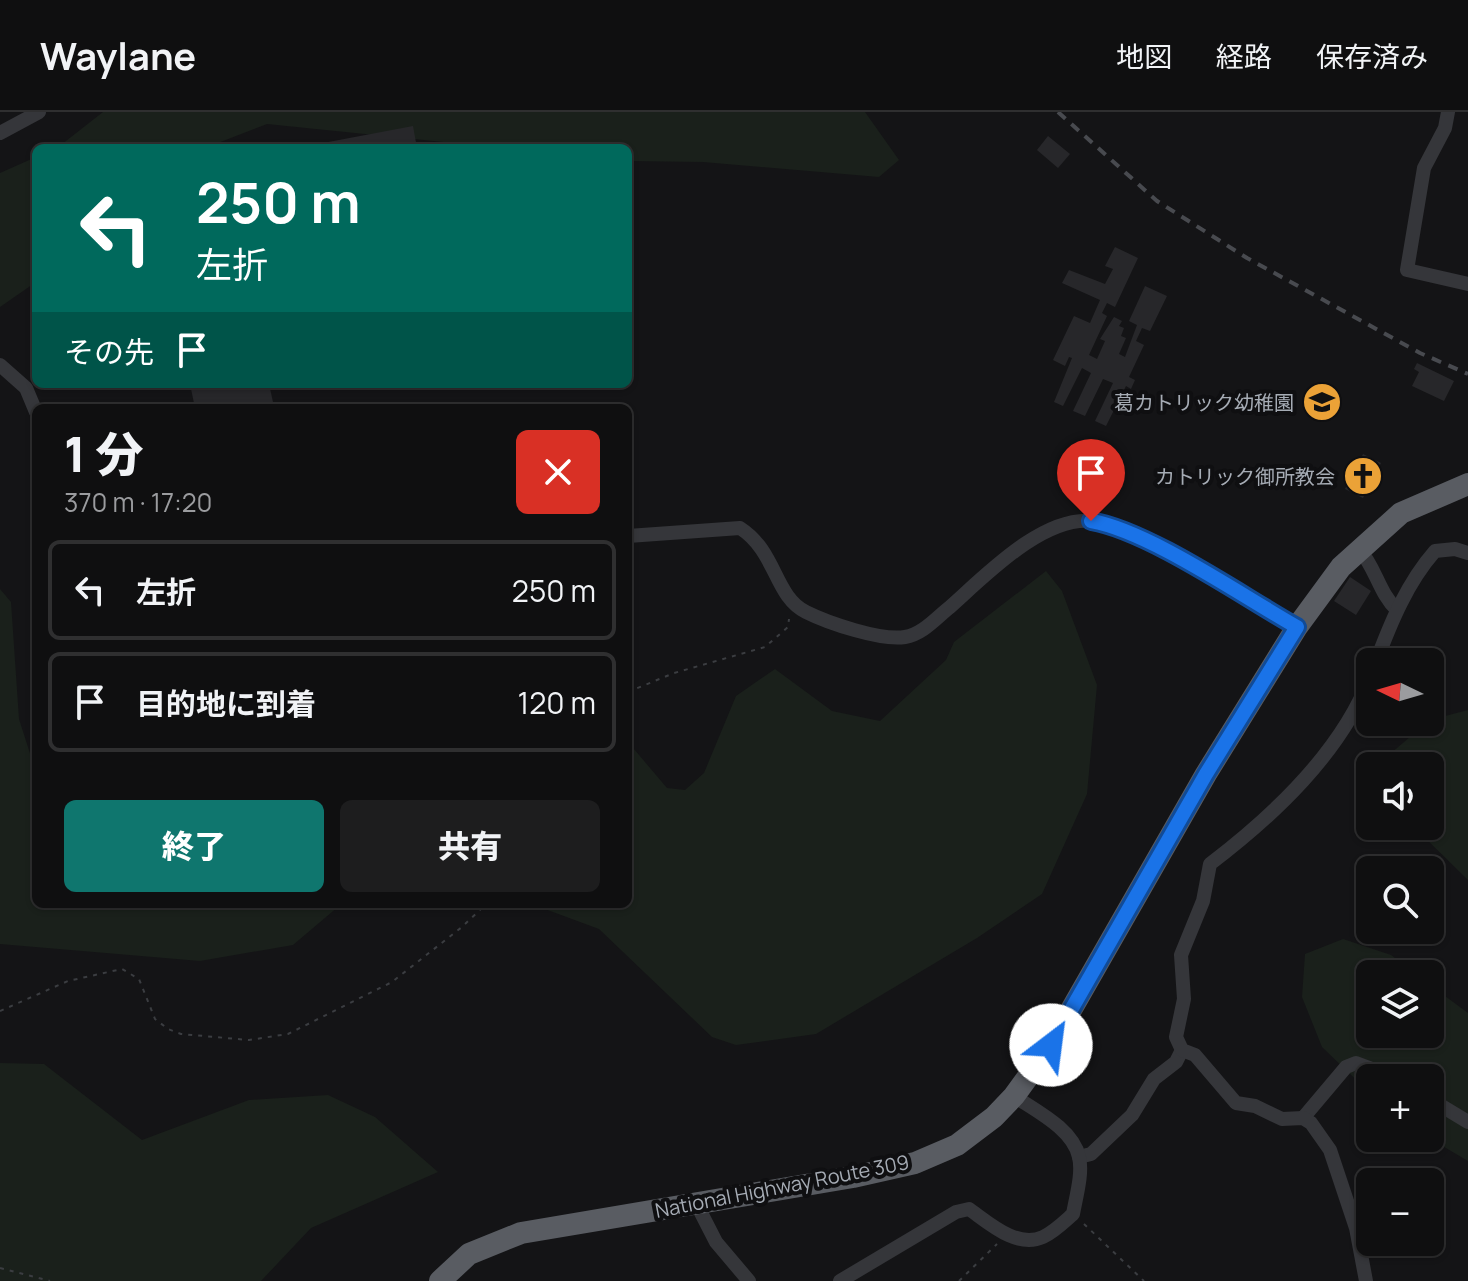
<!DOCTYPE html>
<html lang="ja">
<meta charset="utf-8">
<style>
:root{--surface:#0f0f10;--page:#1d1d1e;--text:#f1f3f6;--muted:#9b9c9f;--line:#2f2f30;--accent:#0f766e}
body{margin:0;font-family:Manrope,"Noto Sans JP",sans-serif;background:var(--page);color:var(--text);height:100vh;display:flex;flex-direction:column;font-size:30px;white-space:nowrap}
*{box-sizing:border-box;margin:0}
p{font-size:26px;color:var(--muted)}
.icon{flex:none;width:44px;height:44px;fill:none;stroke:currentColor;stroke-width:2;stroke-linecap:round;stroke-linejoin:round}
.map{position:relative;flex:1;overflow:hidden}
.panel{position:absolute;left:32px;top:292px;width:600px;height:504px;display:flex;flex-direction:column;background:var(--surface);border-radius:12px;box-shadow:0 2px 6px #0004,0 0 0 2px var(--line)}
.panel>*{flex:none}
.hud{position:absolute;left:32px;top:32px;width:600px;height:244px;border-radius:12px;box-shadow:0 2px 6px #0004,0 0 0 2px var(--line);background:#00695c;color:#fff;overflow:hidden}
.needle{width:52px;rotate:275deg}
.fabs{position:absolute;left:1356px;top:536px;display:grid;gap:16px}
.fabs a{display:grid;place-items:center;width:88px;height:88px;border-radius:12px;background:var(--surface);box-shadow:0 2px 6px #0004,0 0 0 2px var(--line);font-size:40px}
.pin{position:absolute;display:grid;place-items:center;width:68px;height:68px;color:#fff;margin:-82px -34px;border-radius:50% 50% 50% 0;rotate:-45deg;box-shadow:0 0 8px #0007}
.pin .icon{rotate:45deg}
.me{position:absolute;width:88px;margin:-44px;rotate:30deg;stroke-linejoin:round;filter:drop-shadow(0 0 6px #0008)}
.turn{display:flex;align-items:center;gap:28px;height:168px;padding:0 32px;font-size:36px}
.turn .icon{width:104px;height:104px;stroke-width:2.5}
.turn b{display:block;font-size:56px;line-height:68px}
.then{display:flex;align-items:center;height:76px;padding:0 32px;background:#0003;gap:16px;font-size:30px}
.round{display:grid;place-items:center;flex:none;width:84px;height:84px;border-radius:12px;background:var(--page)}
.headline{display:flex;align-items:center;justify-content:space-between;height:136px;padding:0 32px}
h1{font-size:48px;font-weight:800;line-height:60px}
.action{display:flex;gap:16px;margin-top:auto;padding:16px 32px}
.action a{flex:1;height:92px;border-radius:12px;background:var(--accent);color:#fff;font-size:32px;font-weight:800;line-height:92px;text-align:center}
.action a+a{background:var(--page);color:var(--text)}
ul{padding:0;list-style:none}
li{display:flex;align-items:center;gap:24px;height:100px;margin:0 16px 12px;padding:0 16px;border:4px solid var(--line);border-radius:12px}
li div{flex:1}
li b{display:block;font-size:30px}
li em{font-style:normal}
header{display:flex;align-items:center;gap:48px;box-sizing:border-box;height:112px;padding:0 40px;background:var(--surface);border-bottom:2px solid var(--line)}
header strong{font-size:38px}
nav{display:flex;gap:44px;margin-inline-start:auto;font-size:28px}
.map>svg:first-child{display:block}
</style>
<header>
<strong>Waylane</strong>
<nav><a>地図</a><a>経路</a><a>保存済み</a></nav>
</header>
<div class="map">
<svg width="1468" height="1169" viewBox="0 0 1468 1169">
<rect width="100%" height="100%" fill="#141416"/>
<g fill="#1a201b">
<polygon points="103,0 865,0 899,48 879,65 703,50 628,49 628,36 502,36 267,12 205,36 57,36"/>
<polygon points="36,45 36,170 0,195 0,61"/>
<polygon points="1046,459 1062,479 1097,573 1087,682 1042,782 977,826 816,922 736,933 712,925 599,817 534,793 522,792 628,792 628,630 667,676 685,678 704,661 736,584 775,557 832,599 880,609 946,548 954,530"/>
<polygon points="0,477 11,490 19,607 36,660 36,792 339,794 293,833 200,849 0,832"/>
<polygon points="1468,598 1468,768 1413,714 1430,714 1430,654 1393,654 1390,642 1430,608"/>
<polygon points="1343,827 1391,843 1416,862 1370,862 1370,922 1430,922 1430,873 1468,901 1468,1049 1429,1026 1430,966 1370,966 1370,981 1322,935 1302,885 1305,842"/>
<polygon points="0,951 44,952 142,1028 249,988 328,983 375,1005 438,1060 311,1116 261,1169 0,1169"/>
</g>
<g fill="#27272a">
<polygon points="413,14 417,36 324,36 323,31"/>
<polygon points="1048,24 1070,42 1058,56 1037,38"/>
<polygon points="1115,135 1138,146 1115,195 1107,191 1102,201 1107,204 1089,243 1097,247 1105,229 1100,227 1114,205 1122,209 1119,214 1124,216 1121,224 1126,226 1119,242 1125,245 1137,213 1129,209 1145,174 1167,184 1150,219 1142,216 1136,229 1144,233 1129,265 1135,268 1131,277 1126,274 1106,314 1095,309 1113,271 1103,267 1085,304 1073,299 1091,261 1082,256 1063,294 1054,290 1072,246 1069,245 1065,254 1053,248 1074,204 1090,211 1100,188 1062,171 1069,158 1105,172 1113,157 1105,154"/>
<polygon points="1417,251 1454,269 1444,289 1412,274 1419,260 1414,257"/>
<polygon points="190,272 269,272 273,290 245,296 195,296"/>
<polygon points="1363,342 1381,351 1363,386 1345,377"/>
<polygon points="1350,465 1371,479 1356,503 1334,489"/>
</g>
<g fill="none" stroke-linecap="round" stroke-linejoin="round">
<g stroke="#3b3d41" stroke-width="2" stroke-dasharray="4 6" stroke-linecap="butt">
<polyline points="628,580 674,561 765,535 788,515 789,507"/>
<polyline points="0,899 68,869 122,857 139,867 155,907 168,917 181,922 249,928 288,922 392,870 462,815 486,792"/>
<polyline points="1084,1112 1144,1169"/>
<polyline points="0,1156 50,1169"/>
<polyline points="959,1169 997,1132"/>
</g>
<g stroke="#35363a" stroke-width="14">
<polyline points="1448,0 1445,16 1424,56 1407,158 1468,172"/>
<polyline points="0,21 39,0"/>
<polyline points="0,253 26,276 36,300"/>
<path d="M628,424L740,416C777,440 774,484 806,500C828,511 881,529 905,525C923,522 936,506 950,495C985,464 1042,404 1092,409C1113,412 1130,422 1148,431C1199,457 1247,487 1297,515"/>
<path d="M1359,437C1376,456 1379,481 1397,498"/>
<path d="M1376,550C1391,510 1407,471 1435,439L1455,437L1468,441"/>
<polyline points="1430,987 1468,1010"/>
<polyline points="1303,1006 1346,955 1356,951 1396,966"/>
<polyline points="1079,1045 1091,1042 1132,1003 1154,967 1176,950 1182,938"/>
<polyline points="696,1091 716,1130 749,1169"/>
<path d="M840,1169L956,1100L969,1097C989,1111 1017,1137 1043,1125C1054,1120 1064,1110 1073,1102C1076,1085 1083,1061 1079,1045C1073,1017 1036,999 1014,984"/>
<path d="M1366,1169L1356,1116L1330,1038L1311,1011L1303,1006L1282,1007L1255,994L1236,991L1195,943L1182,938L1176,925L1184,887L1181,843L1203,789L1210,752C1273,704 1341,641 1370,565"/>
</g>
<polyline stroke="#595c62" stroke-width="22" points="440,1169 469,1142 521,1121 853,1065 915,1051 957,1033 994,1005 1014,984 1051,933 1206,662 1297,515 1341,455 1401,401 1468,372"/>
<polyline stroke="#484a4f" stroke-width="4" stroke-dasharray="10 8" stroke-linecap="butt" points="1058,0 1157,89 1247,146 1420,241 1468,262"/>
</g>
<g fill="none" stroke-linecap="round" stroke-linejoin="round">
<defs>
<path id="route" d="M1051,933L1206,662L1297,515C1242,484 1149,419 1091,409"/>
</defs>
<use href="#route" stroke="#114b97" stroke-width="20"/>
<use href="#route" stroke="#1a73e8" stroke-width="14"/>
</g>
<defs>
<symbol id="school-disc" viewBox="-11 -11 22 22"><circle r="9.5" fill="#eba237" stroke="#0f0f11"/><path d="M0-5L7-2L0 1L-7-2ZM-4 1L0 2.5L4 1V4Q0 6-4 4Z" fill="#111"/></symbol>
<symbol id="church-disc" viewBox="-11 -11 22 22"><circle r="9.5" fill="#eba237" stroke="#0f0f11"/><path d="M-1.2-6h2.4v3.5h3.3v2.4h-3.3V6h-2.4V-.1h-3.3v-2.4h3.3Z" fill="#111"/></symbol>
</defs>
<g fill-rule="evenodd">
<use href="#school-disc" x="1300" y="268" width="44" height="44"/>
<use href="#church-disc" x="1341" y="342" width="44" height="44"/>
</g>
<g text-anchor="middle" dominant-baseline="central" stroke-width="8" stroke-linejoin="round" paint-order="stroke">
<g font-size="20" fill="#a6acb5" stroke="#0f0f11" text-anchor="end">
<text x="1294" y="290">葛カトリック幼稚園</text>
<text x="1335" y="364">カトリック御所教会</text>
</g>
<g font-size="20" fill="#a6acb5" stroke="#0f0f11">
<text transform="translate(782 1074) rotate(-11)">National Highway Route 309</text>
</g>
</g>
</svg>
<div class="fabs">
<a><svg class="needle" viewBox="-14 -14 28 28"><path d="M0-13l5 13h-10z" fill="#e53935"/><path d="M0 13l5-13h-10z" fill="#9b9c9f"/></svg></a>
<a><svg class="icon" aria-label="sound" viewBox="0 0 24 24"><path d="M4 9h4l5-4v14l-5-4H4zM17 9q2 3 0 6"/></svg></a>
<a><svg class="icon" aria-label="search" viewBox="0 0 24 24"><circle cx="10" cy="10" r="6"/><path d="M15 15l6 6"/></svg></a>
<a><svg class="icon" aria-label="layers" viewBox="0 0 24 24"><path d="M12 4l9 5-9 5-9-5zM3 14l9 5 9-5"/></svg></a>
<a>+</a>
<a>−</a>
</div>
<div class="pin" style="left:1091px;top:409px;background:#d93025"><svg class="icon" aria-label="arrive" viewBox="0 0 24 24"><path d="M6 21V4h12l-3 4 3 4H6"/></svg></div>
<svg class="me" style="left:1051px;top:933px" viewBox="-20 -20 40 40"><circle r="19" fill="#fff"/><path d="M0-13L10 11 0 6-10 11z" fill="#1a73e8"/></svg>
<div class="hud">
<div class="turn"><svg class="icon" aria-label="left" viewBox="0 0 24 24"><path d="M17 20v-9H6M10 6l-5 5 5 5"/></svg><div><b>250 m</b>左折</div></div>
<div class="then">その先<svg class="icon" aria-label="arrive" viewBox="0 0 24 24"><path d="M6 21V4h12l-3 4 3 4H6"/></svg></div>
</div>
<section class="panel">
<div class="headline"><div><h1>1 分</h1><p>370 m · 17:20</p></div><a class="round" style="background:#d93025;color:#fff"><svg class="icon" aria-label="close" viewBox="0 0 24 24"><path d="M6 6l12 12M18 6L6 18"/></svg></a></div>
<ul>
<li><svg class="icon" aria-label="left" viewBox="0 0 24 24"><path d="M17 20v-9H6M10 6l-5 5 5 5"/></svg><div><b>左折</b></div><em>250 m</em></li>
<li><svg class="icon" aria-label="arrive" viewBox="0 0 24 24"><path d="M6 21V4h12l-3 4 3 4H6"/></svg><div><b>目的地に到着</b></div><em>120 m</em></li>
</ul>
<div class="action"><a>終了</a><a>共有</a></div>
</section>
</div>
